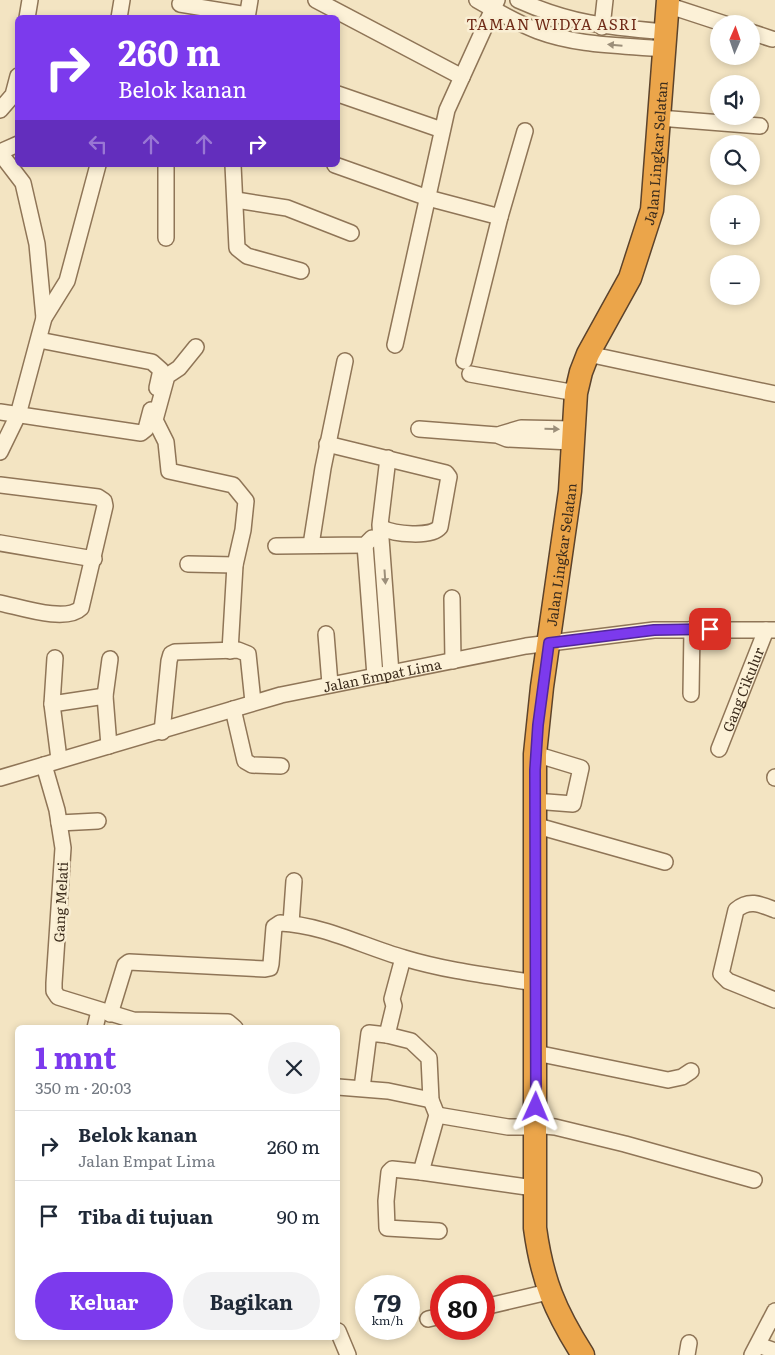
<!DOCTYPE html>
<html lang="id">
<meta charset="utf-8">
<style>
:root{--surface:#fff;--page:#f2f2f3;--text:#1f2937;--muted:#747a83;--line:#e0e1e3;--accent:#7c3aed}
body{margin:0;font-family:Literata,serif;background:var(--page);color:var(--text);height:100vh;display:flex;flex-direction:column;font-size:19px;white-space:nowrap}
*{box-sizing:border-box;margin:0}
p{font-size:16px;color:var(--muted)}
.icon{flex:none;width:28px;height:28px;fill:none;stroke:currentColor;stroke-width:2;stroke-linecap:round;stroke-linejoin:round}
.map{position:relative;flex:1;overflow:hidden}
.sheet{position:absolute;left:15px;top:1025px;width:325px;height:315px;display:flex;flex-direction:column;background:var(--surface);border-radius:8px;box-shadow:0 2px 8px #0003}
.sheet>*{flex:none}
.top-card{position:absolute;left:15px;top:15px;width:325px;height:152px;border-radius:8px;box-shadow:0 2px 8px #0003;background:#7c3aed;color:#fff;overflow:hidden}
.needle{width:32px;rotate:2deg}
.tools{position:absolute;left:710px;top:15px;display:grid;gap:10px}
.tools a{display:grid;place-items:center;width:50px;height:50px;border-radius:50%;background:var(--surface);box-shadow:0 2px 8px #0003;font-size:25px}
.speed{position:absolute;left:355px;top:1275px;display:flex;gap:10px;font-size:25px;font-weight:700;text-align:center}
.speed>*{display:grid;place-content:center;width:65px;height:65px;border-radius:50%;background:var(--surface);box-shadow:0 2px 8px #0003;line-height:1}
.speed small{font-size:12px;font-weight:400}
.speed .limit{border:8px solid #d22;background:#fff;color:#111}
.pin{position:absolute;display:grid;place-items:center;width:42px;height:42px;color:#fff;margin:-21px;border-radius:10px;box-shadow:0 2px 8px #0006}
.me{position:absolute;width:55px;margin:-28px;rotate:1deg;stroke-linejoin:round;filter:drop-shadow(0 0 4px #0008)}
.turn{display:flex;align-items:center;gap:18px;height:105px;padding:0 20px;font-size:22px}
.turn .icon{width:65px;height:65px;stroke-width:2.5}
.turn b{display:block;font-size:35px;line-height:42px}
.lanes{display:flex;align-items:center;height:48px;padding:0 20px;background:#0003;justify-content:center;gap:25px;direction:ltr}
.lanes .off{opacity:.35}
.round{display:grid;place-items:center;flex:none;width:52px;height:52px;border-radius:26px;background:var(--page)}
.overview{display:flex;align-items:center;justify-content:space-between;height:85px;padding:0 20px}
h1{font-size:30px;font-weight:700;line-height:38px;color:var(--accent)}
.action{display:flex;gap:10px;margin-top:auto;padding:10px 20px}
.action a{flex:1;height:58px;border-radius:30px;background:var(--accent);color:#fff;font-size:20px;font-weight:700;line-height:58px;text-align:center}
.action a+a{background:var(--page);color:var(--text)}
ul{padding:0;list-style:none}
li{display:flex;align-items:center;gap:15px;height:70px;padding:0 20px;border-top:1px solid var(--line)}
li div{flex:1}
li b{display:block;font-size:19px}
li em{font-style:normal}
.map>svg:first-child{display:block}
</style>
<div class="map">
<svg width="775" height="1355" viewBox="0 0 775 1355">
<rect width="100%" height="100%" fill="#f3e4c2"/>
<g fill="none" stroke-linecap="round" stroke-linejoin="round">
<defs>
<g id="minor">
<polyline points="316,0 462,77"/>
<path d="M477,0C496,11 517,23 538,31C578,46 622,45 664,49"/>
<path d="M518,0C571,24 608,27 665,32"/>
<polyline points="180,4 247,15"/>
<polyline points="667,5 725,24"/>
<polyline points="27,18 30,0"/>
<polyline points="119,18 122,0"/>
<polyline points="247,18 250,0"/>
<polyline points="602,27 605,0"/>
<polyline points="751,32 772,39"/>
<polyline points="338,94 442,130"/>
<polyline points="0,110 13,95 18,76"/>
<polyline points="659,118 760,126"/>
<polyline points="0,152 18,144"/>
<polyline points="0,153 23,183 37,244 44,318"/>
<polyline points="233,165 237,248 247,256 301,271"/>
<polyline points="335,165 428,198 500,217 525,131"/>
<polyline points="236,200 287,208 351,233"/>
<polyline points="166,238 166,165"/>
<polyline points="39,340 152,362 161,370 157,388"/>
<polyline points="395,345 447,110 497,0"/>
<polyline points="196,347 179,368 167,376 155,420 166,442 169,471 233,485 246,501 243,530 235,565 230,651"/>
<polyline points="588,354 775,394"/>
<polyline points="464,361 500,217"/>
<polyline points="470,374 576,393"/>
<polyline points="0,412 141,433 146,429 151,410"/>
<polyline points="419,429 497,435 507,439 572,442"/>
<polyline points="501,434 521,428 573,429"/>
<path d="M327,444L446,473L449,477L448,482L440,527C431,538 394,534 382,528"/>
<polyline points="0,452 18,415 44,318 67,281 98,165"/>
<polyline points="388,458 380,525 391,673"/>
<path d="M0,485L98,497L104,501L105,506L81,608C66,623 20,607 0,603"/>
<polyline points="0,543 94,559"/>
<polyline points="311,545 323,468 345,361"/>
<polyline points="365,545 375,676"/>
<polyline points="276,546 365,545 372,538"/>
<polyline points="188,564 235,565"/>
<polyline points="452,598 453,661"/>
<polyline points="326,634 330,684"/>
<polyline points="55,658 52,704 59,759"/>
<polyline points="691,694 692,629"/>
<polyline points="52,704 105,696"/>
<polyline points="233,709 245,761 252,765 281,766"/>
<polyline points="162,732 169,661 171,654 175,652 238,650 248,654 253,702"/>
<polyline points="109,746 105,696 110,659"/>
<path id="s1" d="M719,749L766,630"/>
<polyline points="44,765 57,810 63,848 54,983 54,991 58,997 133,1020 228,1022 235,1028"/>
<path id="s2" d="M0,778L281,695L526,646L654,630H775"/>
<polyline points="775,778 775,777"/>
<polyline points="534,801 573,804 581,768 535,754"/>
<polyline points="59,823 98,821"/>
<polyline points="534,825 665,862"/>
<path d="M775,910C760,904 749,899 736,910L721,974L728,981L775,1000"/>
<polyline points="291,923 294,881"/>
<polyline points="403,958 392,999 394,1006 387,1035 411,1041 429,1058 431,1100 437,1115 421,1172 392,1169 389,1172 386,1201 387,1228 439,1231"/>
<path d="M110,1014L125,965L129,962L265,969L270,968L271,964L274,927L280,923C324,925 362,946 404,958C447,971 491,976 535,983"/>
<polyline points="95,1028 99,1011"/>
<polyline points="536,1053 668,1080 682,1077 691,1071"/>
<polyline points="338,1087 388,1091 431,1100"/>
<polyline points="362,1088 369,1033 387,1035"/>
<polyline points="437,1115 508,1127 526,1127 535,1125 555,1127 625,1144 754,1180"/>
<polyline points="421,1172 534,1188"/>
<polyline points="484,1307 548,1292"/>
<polyline points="428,1319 441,1316"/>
<polyline points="338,1331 348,1355"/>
<polyline points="758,1345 775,1351"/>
<polyline points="687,1355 689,1343"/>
<polyline points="752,1355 775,1311"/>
</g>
<g id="highway">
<path id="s3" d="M583,1355C555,1311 542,1280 535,1228V754L542,687L570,491L576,393L581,372L588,354L630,278L652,210L668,0"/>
</g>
</defs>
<use href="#minor" stroke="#8f7557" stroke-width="18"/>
<use href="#highway" stroke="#5c432c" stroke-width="25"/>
<use href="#minor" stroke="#fcf1d7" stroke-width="15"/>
<use href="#highway" stroke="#eba54a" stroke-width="22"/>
</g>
<defs><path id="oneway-solid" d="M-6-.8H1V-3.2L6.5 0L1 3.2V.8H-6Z" transform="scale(1.25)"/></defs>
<g fill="#9c8f7a">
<use href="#oneway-solid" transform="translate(615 45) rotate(-175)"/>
<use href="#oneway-solid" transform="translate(552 429) rotate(1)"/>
<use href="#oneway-solid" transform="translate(385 577) rotate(86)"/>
</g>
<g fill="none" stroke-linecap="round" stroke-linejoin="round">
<defs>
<polyline id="route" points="536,1107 535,770 538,725 549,643 654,630 710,629"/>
</defs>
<use href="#route" stroke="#51269a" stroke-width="12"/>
<use href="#route" stroke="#7c3aed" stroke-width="9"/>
</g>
<g text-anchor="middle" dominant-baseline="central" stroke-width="5" stroke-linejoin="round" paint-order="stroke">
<g font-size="14" fill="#3d2d1d" stroke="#f9eed3">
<text stroke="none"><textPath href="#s3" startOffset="1231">Jalan Lingkar Selatan</textPath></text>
<text stroke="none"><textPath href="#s3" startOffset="812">Jalan Lingkar Selatan</textPath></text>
<text stroke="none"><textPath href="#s2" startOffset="396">Jalan Empat Lima</textPath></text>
<text stroke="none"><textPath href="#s1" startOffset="64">Gang Cikulur</textPath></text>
<text transform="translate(60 902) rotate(-87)">Gang Melati</text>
</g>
<g font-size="15" letter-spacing="1" fill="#6f2a17" stroke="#f9eed3">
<text x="552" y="23">TAMAN WIDYA ASRI</text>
</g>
</g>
</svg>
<div class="tools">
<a><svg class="needle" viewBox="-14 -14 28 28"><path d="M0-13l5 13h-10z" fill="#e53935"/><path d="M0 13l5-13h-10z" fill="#747a83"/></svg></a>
<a><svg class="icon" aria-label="sound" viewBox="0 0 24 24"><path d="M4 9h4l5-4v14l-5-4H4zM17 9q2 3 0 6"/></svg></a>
<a><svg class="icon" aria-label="search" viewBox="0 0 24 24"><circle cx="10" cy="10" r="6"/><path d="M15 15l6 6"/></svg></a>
<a>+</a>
<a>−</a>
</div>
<div class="speed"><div>79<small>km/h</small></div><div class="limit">80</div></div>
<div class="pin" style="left:710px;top:629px;background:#d93025"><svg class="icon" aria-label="arrive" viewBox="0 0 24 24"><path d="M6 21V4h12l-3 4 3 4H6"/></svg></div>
<svg class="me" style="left:536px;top:1107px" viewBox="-20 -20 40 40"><path d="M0-17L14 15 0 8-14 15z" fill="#7c3aed" stroke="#fff" stroke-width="4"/></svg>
<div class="top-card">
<div class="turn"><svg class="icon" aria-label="right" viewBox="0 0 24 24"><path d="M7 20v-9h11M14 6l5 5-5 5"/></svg><div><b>260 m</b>Belok kanan</div></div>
<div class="lanes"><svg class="icon off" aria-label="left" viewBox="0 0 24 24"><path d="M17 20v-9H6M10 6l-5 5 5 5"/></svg><svg class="icon off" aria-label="ahead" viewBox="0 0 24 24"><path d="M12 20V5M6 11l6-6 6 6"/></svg><svg class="icon off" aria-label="ahead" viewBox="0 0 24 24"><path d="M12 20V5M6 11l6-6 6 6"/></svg><svg class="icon" aria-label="right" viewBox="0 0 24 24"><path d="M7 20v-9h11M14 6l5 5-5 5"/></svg></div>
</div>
<section class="sheet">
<div class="overview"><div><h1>1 mnt</h1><p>350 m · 20:03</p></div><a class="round"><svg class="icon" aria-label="close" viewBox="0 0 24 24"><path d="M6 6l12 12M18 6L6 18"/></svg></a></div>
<ul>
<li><svg class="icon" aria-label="right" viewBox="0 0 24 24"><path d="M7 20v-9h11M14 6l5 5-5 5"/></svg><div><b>Belok kanan</b><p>Jalan Empat Lima</p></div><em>260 m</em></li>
<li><svg class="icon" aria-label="arrive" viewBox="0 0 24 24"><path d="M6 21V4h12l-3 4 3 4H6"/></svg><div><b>Tiba di tujuan</b></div><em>90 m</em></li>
</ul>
<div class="action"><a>Keluar</a><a>Bagikan</a></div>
</section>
</div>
